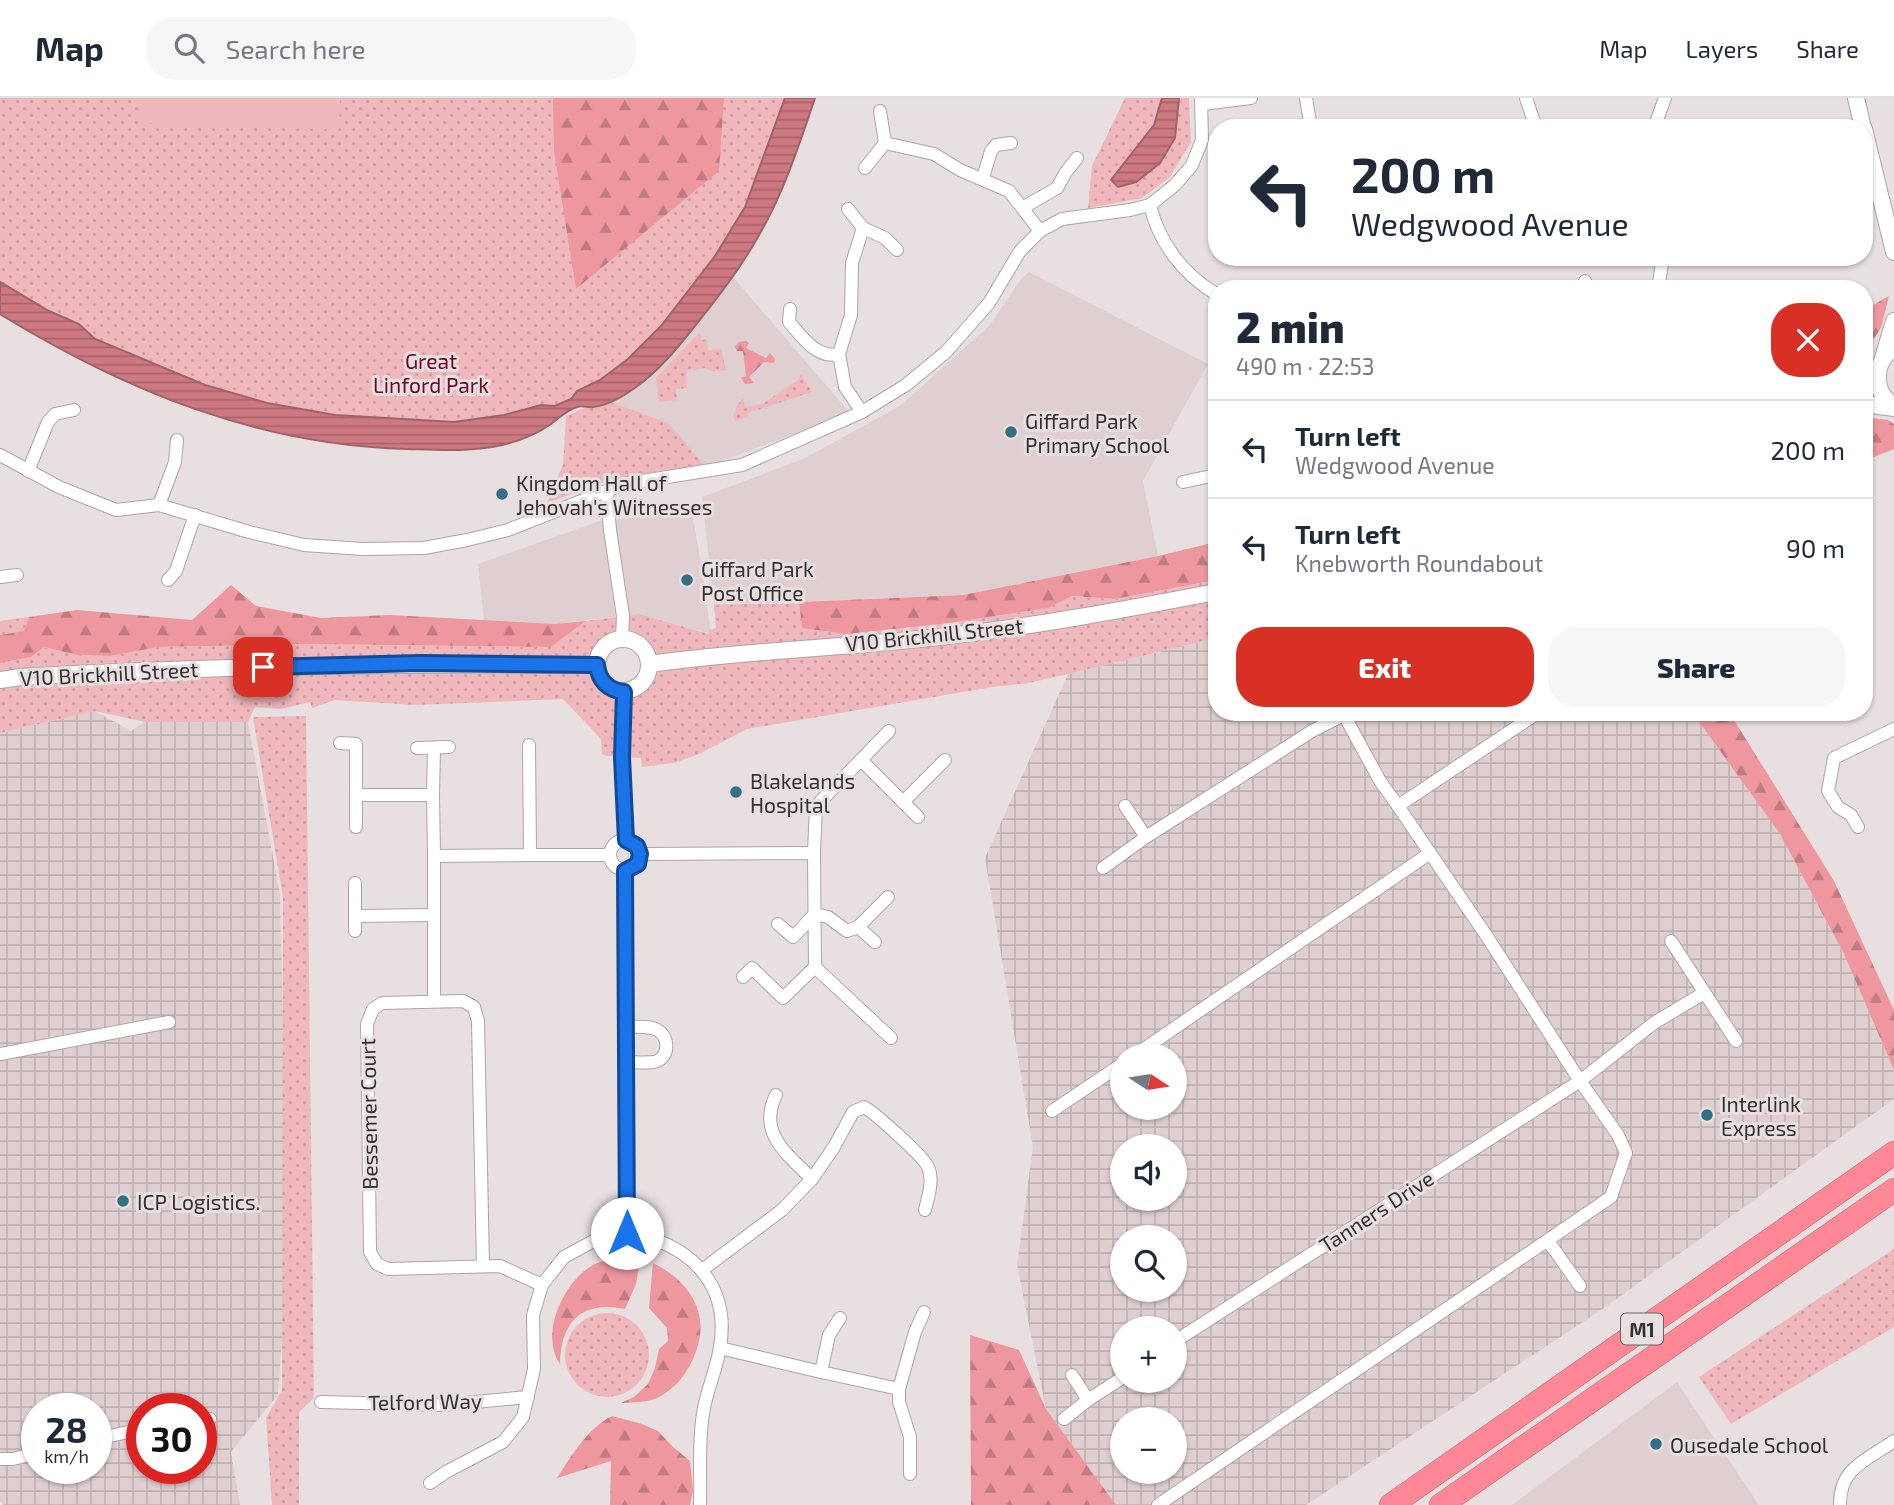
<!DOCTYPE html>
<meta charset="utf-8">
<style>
:root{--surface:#fff;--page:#f6f6f7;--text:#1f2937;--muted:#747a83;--line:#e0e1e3;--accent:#d93025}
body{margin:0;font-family:"Exo 2",sans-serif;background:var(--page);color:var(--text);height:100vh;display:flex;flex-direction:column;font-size:26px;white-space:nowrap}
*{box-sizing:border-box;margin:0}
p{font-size:23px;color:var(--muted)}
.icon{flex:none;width:38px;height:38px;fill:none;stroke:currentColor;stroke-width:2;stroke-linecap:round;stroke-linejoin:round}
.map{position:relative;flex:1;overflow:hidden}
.side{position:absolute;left:1208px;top:182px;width:665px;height:441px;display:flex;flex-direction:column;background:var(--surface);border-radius:28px;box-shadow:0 2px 5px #0004}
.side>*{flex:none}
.top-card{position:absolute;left:1208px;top:21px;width:665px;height:147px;border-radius:28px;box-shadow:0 2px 5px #0004;background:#fff;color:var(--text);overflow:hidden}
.needle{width:46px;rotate:102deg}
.fabs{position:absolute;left:1110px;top:945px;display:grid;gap:14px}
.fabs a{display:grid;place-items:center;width:77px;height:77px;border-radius:50%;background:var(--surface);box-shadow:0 2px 5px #0004;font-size:35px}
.speed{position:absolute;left:21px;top:1295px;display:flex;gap:14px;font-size:35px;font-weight:700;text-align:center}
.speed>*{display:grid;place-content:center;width:91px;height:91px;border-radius:50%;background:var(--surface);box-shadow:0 2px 5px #0004;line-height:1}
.speed small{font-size:18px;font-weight:400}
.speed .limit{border:10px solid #d22;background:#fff;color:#111}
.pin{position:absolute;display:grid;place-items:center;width:60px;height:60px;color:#fff;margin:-30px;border-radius:14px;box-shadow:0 4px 10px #0006}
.me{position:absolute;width:77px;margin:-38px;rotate:0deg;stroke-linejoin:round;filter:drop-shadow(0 0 5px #0008)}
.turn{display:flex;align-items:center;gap:24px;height:147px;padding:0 28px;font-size:32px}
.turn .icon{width:91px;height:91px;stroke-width:2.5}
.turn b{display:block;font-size:49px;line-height:60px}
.round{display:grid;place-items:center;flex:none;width:74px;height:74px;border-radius:28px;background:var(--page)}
.head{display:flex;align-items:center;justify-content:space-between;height:119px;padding:0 28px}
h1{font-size:42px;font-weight:800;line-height:52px}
.primary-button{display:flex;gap:14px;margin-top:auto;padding:14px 28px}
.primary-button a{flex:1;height:80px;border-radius:28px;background:var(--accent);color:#fff;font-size:28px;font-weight:800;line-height:80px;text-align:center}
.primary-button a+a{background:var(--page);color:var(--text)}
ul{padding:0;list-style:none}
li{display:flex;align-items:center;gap:21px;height:98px;padding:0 28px;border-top:2px solid var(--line)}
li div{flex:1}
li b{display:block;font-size:26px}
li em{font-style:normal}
header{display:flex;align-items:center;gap:42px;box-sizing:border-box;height:98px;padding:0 35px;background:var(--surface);border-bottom:2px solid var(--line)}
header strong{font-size:33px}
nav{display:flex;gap:38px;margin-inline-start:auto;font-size:24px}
.search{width:490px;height:63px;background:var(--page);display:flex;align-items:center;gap:18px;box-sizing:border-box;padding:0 24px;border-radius:28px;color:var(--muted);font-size:26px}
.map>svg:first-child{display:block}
</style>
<header>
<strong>Map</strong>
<div class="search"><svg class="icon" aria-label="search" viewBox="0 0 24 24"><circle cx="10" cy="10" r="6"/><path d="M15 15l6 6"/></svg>Search here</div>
<nav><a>Map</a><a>Layers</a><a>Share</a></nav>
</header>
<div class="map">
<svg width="1894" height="1407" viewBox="0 0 1894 1407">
<defs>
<pattern id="industrial-grid" width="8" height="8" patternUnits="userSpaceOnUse" patternTransform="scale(1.75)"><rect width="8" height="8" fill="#dfcfd0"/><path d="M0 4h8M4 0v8" fill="none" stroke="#c0b2b3"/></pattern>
<pattern id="grass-dots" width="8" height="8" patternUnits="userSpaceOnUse" patternTransform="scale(1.75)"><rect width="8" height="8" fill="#f0b8bc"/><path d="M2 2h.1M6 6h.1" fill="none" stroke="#ce9ea2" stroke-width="1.8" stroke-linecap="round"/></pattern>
<pattern id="forest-firs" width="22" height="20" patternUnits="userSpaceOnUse" patternTransform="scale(1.75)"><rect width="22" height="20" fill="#ee979e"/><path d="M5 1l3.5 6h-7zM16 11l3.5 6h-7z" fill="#c17c81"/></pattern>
<pattern id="water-rules" width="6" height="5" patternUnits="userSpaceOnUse" patternTransform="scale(1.75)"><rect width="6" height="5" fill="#ce7981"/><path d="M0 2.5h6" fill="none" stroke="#a8646a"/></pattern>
</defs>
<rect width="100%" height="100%" fill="#e8dfe0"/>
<g fill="#dfcfd0">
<polygon points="715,158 850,315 706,369 604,302"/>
<polygon points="1029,174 1208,266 1143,383 1158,458 963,497 714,507 702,399 803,361 900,308 989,228 1021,181"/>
<polygon points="692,414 702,471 711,536 639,516 555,526 484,524 478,466 600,423"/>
<polygon points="1677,1284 1759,1407 1512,1407"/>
</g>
<g fill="url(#industrial-grid)" fill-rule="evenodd">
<path d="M1216,540V614H1692L1780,736L1844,856L1894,972V1001L1604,1210L1306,1407H1116L1046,1311L1017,1167L1033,1049L985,760L1068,576ZM1122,957H1174V1010H1122ZM1122,1048H1174V1101H1122ZM1122,1139H1174V1192H1122ZM1122,1230H1174V1283H1122ZM1122,1321H1174V1374H1122Z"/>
<path d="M95,613L131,633L145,624H248L280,796L288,1156L278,1297L231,1354L240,1407H4L0,1404V635ZM37,1311H96V1370H37ZM142,1311H201V1370H142Z"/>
</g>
<g fill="url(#grass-dots)" fill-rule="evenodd">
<polygon points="0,0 785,0 745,109 715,158 661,228 628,261 600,282 577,293 571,301 555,308 541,307 504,317 454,324 335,317 267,305 205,288 95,241 79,226 49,213 0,184"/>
<polygon points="1125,0 1189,0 1191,44 1170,79 1142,100 1088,110 1092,68"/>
<polygon points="698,236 701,236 702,242 707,241 708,252 721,251 726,272 713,274 705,270 686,273 687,290 676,291 677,302 659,304 661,322 656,280"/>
<polygon points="801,276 812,294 748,315 749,318 735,323 733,319 736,309 743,300 745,309 762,306 798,282"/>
<polygon points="604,302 668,325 706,369 679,370 612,381 547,405 563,367 566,318"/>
<path d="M1216,482V540L1068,576L1029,585L992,589L747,631L699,656L674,665L642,669L641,660L607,658L602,656L601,641L563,601L416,607L334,602L312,610L310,604L281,611L255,609L248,624H145L95,613L0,635V565L31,559L44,549L77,557L111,558L158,549L310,546L551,549L586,523L639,516L709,536V532L716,530L714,507L799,504L802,530L846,536L942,526L1048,510L1072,498L1115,501ZM622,541C639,542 653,555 649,574C647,581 642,587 635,591C602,608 576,552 622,541Z"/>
<polygon points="29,519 25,533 0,537 0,523"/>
<polygon points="306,618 314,1300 299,1314 299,1407 272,1407 266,1320 282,1292 283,800 253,619"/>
<polygon points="1894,1151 1894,1229 1731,1326 1699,1279"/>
<circle cx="607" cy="1257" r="42"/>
</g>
<g fill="url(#forest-firs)">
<polygon points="553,0 724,0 719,73 576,191 554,53"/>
<polygon points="1889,198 1881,230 1864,255 1864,212"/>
<polygon points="746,243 749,245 746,250 766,260 770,255 775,261 774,265 764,264 749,279 754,285 745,286 741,280 746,278 743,253 737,253 735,249 739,244"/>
<polygon points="1864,319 1888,322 1894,326 1894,351 1864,363"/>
<polygon points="1216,444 1216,482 1115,501 1072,498 1048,510 942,526 846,536 802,530 799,504 963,497 1158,458"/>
<polygon points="231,487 256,508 321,520 390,517 555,526 586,523 551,549 310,546 158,549 111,558 77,557 44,549 31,559 0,565 0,537 24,533 29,519 77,512 192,522"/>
<polygon points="1692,614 1729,614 1834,783 1894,912 1894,972 1844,856 1780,736"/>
<path d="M625,1159L640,1161L636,1186L625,1211C582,1202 561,1223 560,1266C539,1236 564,1183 593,1167C603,1162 614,1161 625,1159Z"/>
<path d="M653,1165C693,1185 713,1220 692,1263C685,1278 674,1291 659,1299C648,1305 633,1304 621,1305L634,1299L648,1286L655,1270L659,1251L668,1243L667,1230L649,1210Z"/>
<polygon points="970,1237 1019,1252 1046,1311 1116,1407 971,1407"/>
<path d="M612,1318L642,1326L658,1333L672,1348L690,1363L693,1392L690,1407H610L611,1363L557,1380C572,1357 587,1331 612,1318Z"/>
</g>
<polygon fill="#f0b8bc" points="140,0 340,0 339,32 139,25"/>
<g fill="url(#water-rules)" stroke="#a06369" stroke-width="2">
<path d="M785,0H815C799,47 784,94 759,137C742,168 720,197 698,224C680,247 660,272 636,289C624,298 608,307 593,309C588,310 582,307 577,309C567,312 559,320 551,326C537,336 519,343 502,347C471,354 439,352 407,351C258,347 126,293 0,216V184L49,213L79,226L95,241L205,287L267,305L335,317L454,324L504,317L541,307L555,308L571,301L577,293L600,282L628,261L661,228L715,158L745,109Z"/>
<polygon points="1162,0 1179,0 1175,40 1160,65 1136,84 1118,89 1111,82 1154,27"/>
</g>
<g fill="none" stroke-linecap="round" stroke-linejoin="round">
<defs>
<g id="minor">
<polyline points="1306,0 1311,30"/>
<polyline points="1526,0 1536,30"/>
<polyline points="1202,6 1251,0"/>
<polyline points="880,13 885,45 934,56 960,72 1009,93 1040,133"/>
<polyline points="1654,30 1665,0"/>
<polyline points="865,70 885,45"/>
<polyline points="983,80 991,53 996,47 1011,45"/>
<path d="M1150,107C1159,145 1183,176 1216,196"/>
<polyline points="1024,109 1057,90 1066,74 1077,60"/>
<polyline points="848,111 863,130 852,165 851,217 839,256 845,289 862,314"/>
<polyline points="863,130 885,140 897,152"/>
<polyline points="1585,183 1587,191"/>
<polyline points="1658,191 1663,159"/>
<path d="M790,211L789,224C803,240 817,261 839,256"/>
<polyline points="0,357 59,389 116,412 159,407 249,434 304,447 363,451 424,450 467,442 508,432 624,386 742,367 862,314 906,287 946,254 989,205 1020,153 1040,133 1062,121 1130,112 1150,107 1175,87 1192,67 1202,42 1201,0"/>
<polyline points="28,373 48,324 55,316 74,312"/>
<polyline points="1183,384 1216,377"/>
<polyline points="607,394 610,432 623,518 622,541"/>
<polyline points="159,407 175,364 177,342"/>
<polyline points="0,479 17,477"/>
<polyline points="168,482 176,473 195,417"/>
<polyline points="624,594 622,659 626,742"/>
<polyline points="340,645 356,646 356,697 433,697 434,758 530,757 529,647"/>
<polyline points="417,650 449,649"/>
<polyline points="861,662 903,704 945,662"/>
<polyline points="356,697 356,729"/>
<polyline points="433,697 434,650"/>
<polyline points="903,704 918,719"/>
<polyline points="1125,708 1146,739"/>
<polyline points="1858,729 1851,717 1838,709 1828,693 1834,660 1894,631"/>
<circle cx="625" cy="757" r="15"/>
<polyline points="814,755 816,708 889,633"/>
<polyline points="1430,755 1398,708 1539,614"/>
<polyline points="640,756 814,755 815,869 783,900 752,870 743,879"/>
<polyline points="530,757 610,757"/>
<polyline points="1103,770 1146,739 1312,633 1344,617 1380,683 1398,708"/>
<polyline points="355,785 355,833"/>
<polyline points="356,818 434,817 434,758"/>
<polyline points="778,826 793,839 815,816 828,819 847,833 858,829"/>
<polyline points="1671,843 1736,943"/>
<polyline points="875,844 858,829 888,799"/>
<polyline points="815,869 891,940"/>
<polyline points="434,903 434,817"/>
<path d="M626,929C636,929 651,927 659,933C670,941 669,961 654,964C645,965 635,964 626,964"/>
<polyline points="0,956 169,924"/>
<polyline points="1135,957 1430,755 1486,837 1580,983 1174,1244"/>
<path d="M776,997C757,1035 788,1057 812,1081L834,1049L853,1014L864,1009C874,1014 925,1060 928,1069C934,1082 928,1099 925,1112"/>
<polyline points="1052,1013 1122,966"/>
<path d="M627,1135C687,1144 731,1184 720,1249C717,1271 706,1293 703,1316C698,1346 701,1377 700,1407"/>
<polyline points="1548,1143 1580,1188"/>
<polyline points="483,1168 478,923 474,909 463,903 382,905 373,911 367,926 370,1154 377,1166 388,1171 500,1168 542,1187"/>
<polyline points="702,1172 782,1112 812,1081"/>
<polyline points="840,1220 829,1237 821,1274 899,1291 899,1304 910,1339 910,1376"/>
<polyline points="720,1250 821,1274"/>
<polyline points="1072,1277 1088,1302 1122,1280"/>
<polyline points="899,1291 915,1234 924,1214"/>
<polyline points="321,1304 442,1307 528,1299"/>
<polyline points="1064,1321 1088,1302"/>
<polyline points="201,1322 210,1321"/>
<polyline points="96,1341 142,1331"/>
<polyline points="0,1361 13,1361 37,1355"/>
<polyline points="430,1385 446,1374 503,1344 523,1319 534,1271 533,1217 542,1187 564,1159 599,1140 627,1135 625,773"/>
<polyline points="1158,1407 1611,1099 1626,1055 1618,1037 1580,983 1654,925 1704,895"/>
<path d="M1840,1407C1839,1370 1867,1362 1894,1343"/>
</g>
<g id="tertiary">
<polyline points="1856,0 1863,30"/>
<polyline points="1864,31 1894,154"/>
<path d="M1894,250C1873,264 1872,294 1894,308"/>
<polyline points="1883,260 1894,223"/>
<polyline points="1864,306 1894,310"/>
<circle cx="623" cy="567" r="26"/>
<path d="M650,566C749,552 848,550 947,538C1037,528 1127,511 1216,494"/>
<path d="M0,582L21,579C213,568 405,565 597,567"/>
</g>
<g id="motorway">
<polyline points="1391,1407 1894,1055"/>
<polyline points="1441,1407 1894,1092"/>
</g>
</defs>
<use href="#minor" stroke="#ada5a5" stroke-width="14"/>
<use href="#tertiary" stroke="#ada5a5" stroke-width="18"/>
<use href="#motorway" stroke="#b66971" stroke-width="24"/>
<use href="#minor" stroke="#fff" stroke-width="12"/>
<use href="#tertiary" stroke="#fff" stroke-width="16"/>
<use href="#motorway" stroke="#fd8794" stroke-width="23"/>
</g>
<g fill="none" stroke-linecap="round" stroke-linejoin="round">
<defs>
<path id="route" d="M263,569L420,565L597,567C599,583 608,592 624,594L622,659L626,742L637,748L640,756L638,766L625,773L627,1135"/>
</defs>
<use href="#route" stroke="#114b97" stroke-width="18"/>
<use href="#route" stroke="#1a73e8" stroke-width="12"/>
</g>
<g fill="#327086" stroke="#e8dfe0" stroke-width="2.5">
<circle cx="1011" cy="334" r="7"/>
<circle cx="502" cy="396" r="7"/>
<circle cx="687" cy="482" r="7"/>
<circle cx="736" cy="694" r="7"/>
<circle cx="1707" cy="1017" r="7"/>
<circle cx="123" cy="1103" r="7"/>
<circle cx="1656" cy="1346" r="7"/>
</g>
<g text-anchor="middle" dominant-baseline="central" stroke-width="6" stroke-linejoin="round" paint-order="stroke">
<rect fill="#e8dfe0" stroke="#696465" stroke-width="2" x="1621" y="1215.5" width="42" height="31" rx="5"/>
<g font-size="19" font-weight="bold" fill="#333030">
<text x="1642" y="1231">M1</text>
</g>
<g font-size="21" fill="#6e0322" stroke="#e8dfe0">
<text x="431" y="262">Great<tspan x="431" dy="24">Linford Park</tspan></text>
</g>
<g font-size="21" fill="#333030" stroke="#e8dfe0" text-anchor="start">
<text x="1025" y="322">Giffard Park<tspan x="1025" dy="24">Primary School</tspan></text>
<text x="516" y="384">Kingdom Hall of<tspan x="516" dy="24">Jehovah's Witnesses</tspan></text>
<text x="701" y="470">Giffard Park<tspan x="701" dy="24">Post Office</tspan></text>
<text x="750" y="682">Blakelands<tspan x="750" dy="24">Hospital</tspan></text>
<text x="1721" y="1005">Interlink<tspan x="1721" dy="24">Express</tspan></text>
<text x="137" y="1103">ICP Logistics.</text>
<text x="1670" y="1346">Ousedale School</text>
</g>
<g font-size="21" fill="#333030" stroke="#e8dfe0">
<text transform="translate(934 536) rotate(-6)">V10 Brickhill Street</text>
<text transform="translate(109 575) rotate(-3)">V10 Brickhill Street</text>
<text transform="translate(368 1016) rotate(-91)">Bessemer Court</text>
<text transform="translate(1376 1113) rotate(-33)">Tanners Drive</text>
<text transform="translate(425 1303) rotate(-1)">Telford Way</text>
</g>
</g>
</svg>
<div class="fabs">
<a><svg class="needle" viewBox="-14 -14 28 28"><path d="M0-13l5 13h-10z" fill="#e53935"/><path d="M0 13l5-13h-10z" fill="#747a83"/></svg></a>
<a><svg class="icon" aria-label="sound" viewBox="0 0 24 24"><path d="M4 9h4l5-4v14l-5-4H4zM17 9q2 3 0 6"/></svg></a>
<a><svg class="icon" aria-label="search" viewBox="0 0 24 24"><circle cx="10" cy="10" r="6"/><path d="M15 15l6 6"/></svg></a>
<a>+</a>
<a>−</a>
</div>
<div class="speed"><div>28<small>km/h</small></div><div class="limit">30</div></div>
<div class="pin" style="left:263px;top:569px;background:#d93025"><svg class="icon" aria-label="arrive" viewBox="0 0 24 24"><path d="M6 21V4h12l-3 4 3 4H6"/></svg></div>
<svg class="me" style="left:627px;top:1135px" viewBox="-20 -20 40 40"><circle r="19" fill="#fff"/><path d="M0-13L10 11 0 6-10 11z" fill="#1a73e8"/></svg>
<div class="top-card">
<div class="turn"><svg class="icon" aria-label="left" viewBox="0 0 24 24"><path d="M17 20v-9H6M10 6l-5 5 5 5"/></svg><div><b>200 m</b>Wedgwood Avenue</div></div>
</div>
<section class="side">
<div class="head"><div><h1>2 min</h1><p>490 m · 22:53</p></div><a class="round" style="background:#d93025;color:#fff"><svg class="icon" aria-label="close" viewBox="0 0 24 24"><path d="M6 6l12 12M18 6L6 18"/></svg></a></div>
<ul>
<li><svg class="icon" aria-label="left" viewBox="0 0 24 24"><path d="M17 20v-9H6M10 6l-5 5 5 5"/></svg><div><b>Turn left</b><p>Wedgwood Avenue</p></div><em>200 m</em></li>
<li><svg class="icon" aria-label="left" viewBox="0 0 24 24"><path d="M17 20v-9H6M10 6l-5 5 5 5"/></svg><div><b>Turn left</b><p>Knebworth Roundabout</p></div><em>90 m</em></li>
</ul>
<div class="primary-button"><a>Exit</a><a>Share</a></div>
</section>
</div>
